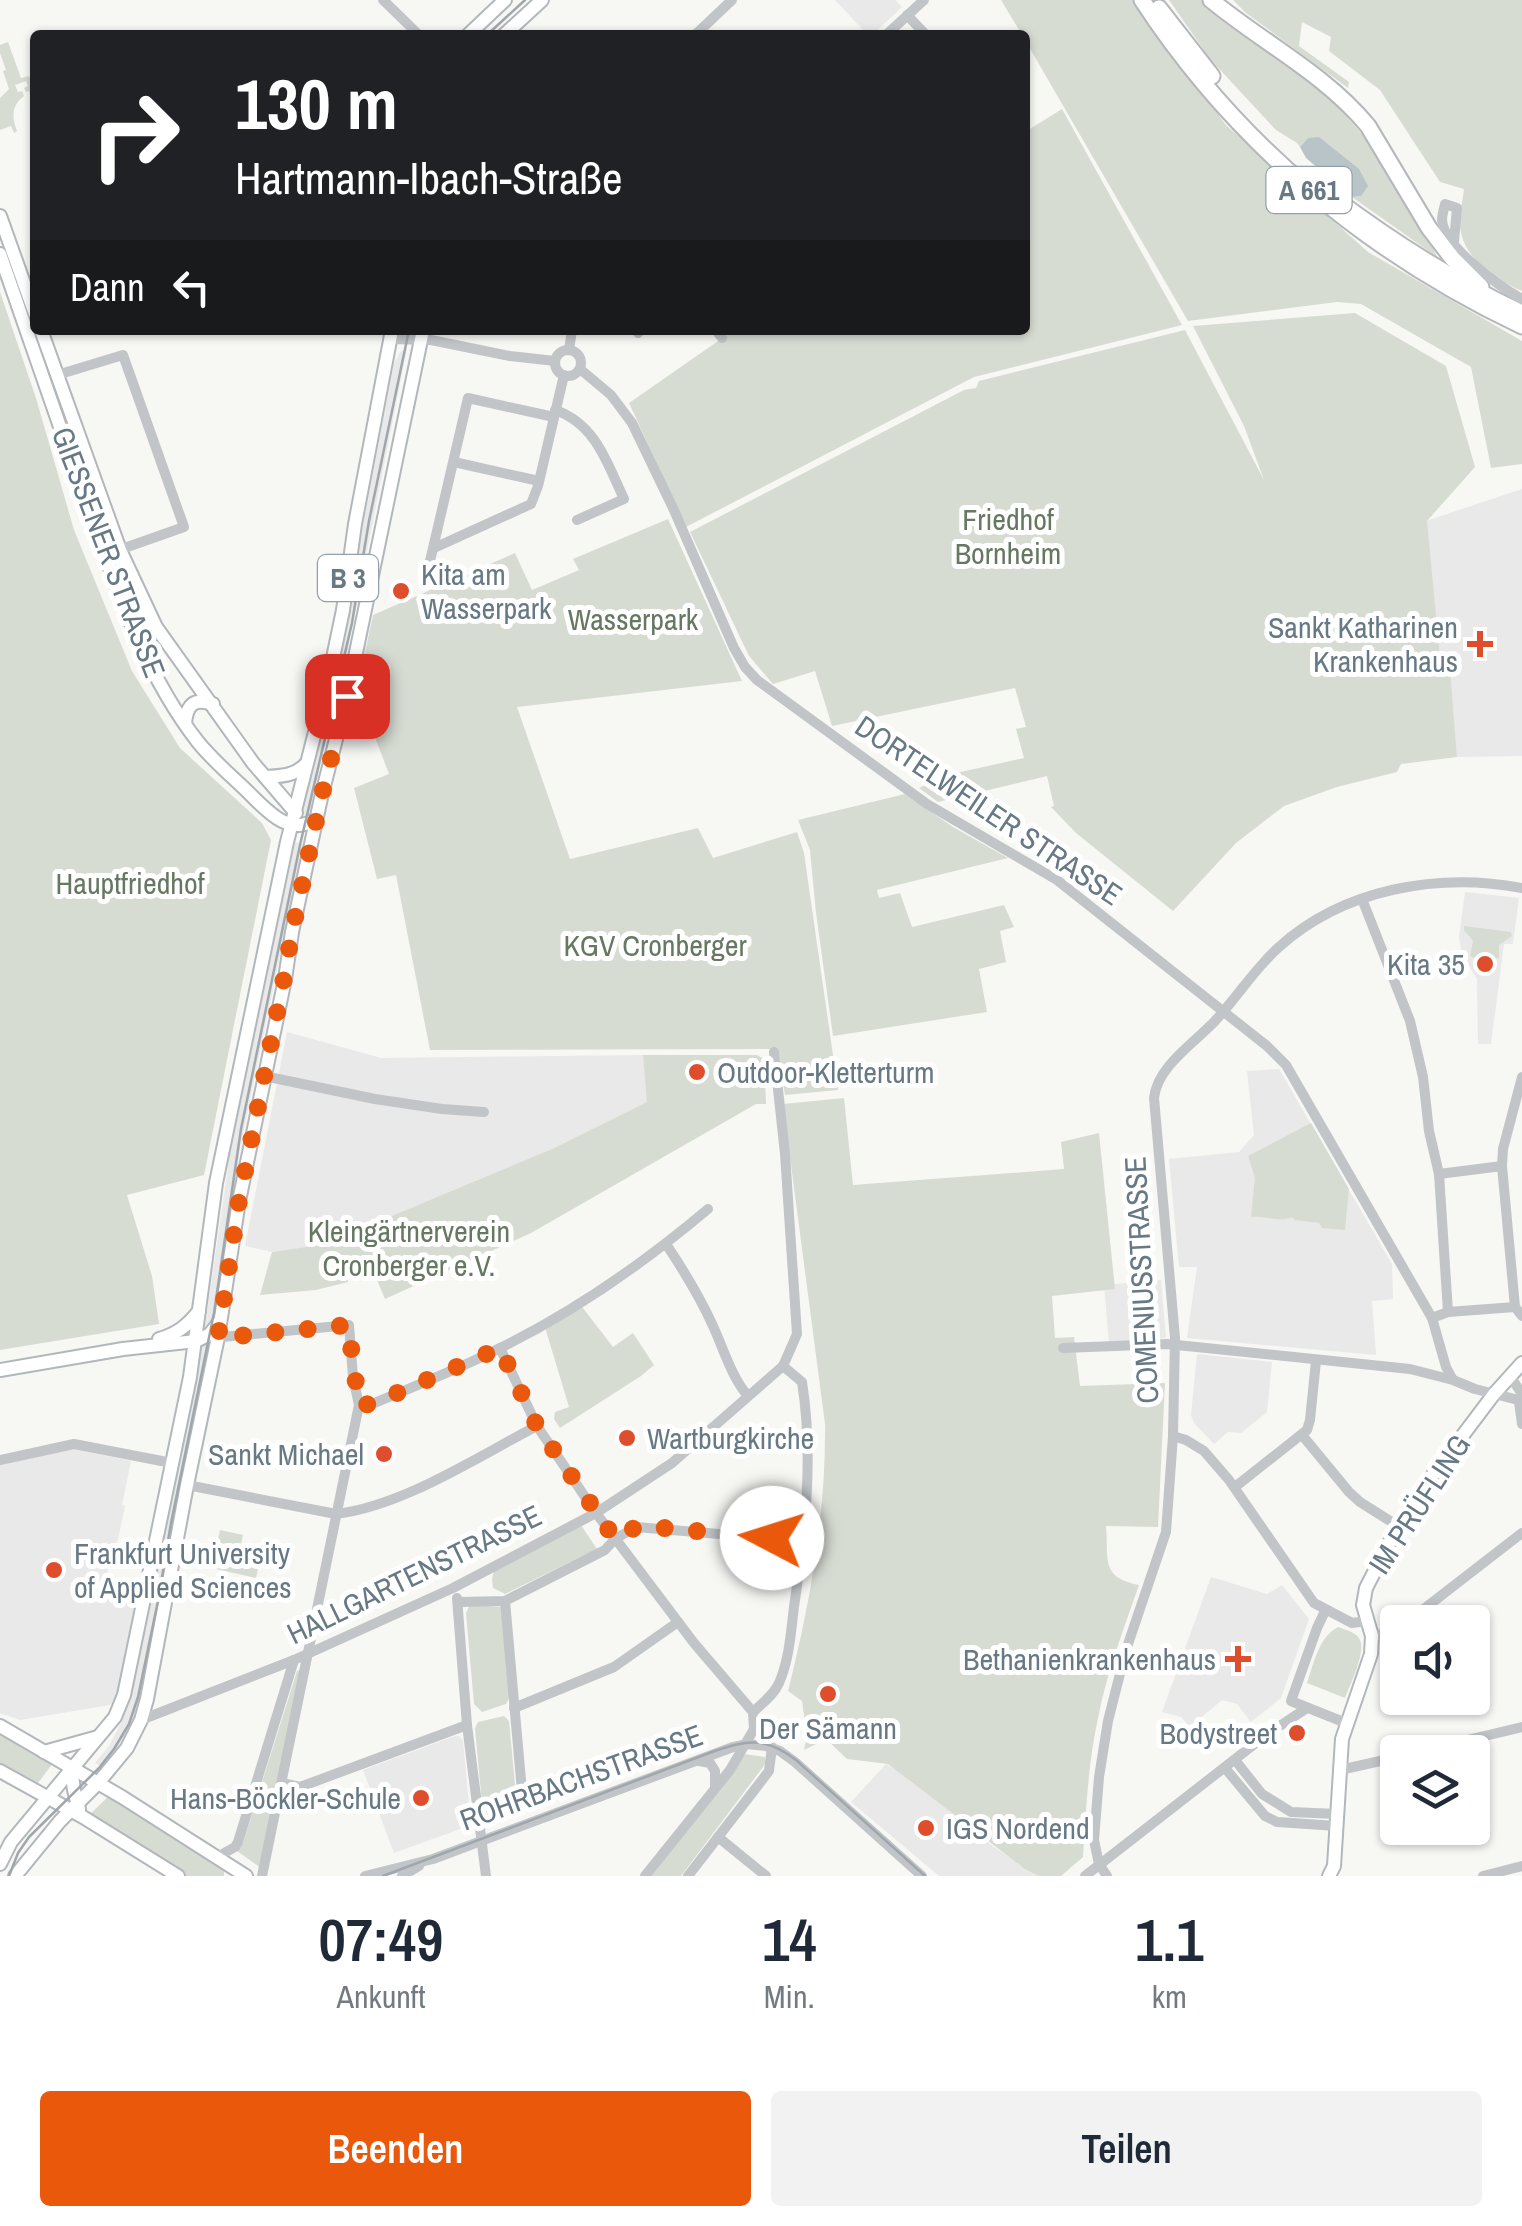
<!DOCTYPE html>
<html lang="de">
<meta charset="utf-8">
<style>
:root{--surface:#fff;--page:#f2f2f3;--text:#1f2937;--muted:#747a83;--accent:#ea580c}
body{margin:0;font-family:"Archivo Narrow",sans-serif;background:var(--page);color:var(--text);height:100vh;display:flex;flex-direction:column;font-size:38px;white-space:nowrap}
*{box-sizing:border-box;margin:0}
p{font-size:32px;color:var(--muted)}
.icon{flex:none;width:55px;height:55px;fill:none;stroke:currentColor;stroke-width:2;stroke-linecap:round;stroke-linejoin:round}
.map{position:relative;height:1876px;overflow:hidden}
.side{display:flex;flex-direction:column;background:var(--surface);flex:1}
.side>*{flex:none}
.top-card{position:absolute;left:30px;top:30px;width:1000px;height:305px;border-radius:10px;box-shadow:0 2px 8px #0004;background:#202124;color:#fff;overflow:hidden}
.buttons{position:absolute;left:1380px;top:1605px;display:grid;gap:20px}
.buttons a{display:grid;place-items:center;width:110px;height:110px;border-radius:10px;background:var(--surface);box-shadow:0 2px 8px #0004;font-size:50px}
.pin{position:absolute;display:grid;place-items:center;width:85px;height:85px;color:#fff;margin:-42px;border-radius:20px;box-shadow:0 5px 15px #0006}
.me{position:absolute;width:110px;margin:-55px;rotate:275deg;stroke-linejoin:round;filter:drop-shadow(0 0 8px #0008)}
.turn{display:flex;align-items:center;gap:35px;height:210px;padding:0 40px;font-size:45px}
.turn .icon{width:130px;height:130px;stroke-width:2.5}
.turn b{display:block;font-size:70px;line-height:85px}
.then{display:flex;align-items:center;height:95px;padding:0 40px;background:#0003;gap:20px;font-size:38px}
.eta{display:flex;justify-content:space-evenly;align-items:center;height:170px;text-align:center}
.eta b{font-size:60px;font-weight:600;line-height:70px}
.action{display:flex;gap:20px;margin-top:auto;padding:20px 40px}
.action a{flex:1;height:115px;border-radius:10px;background:var(--accent);color:#fff;font-size:40px;font-weight:600;line-height:115px;text-align:center}
.action a+a{background:var(--page);color:var(--text)}
.map>svg:first-child{display:block}
</style>
<div class="map">
<svg width="1522" height="1876" viewBox="0 0 1522 1876">
<rect width="100%" height="100%" fill="#f7f7f4"/>
<g fill="#e8e9e8">
<polygon points="835,0 895,0 902,7 872,35 868,35"/>
<polygon points="407,348 344,668 333,706 309,817 306,817 302,811 354,572 394,364 400,352"/>
<polygon points="1522,489 1522,756 1457,757 1450,668 1441,668 1426,521"/>
<polygon points="295,842 302,844 302,849 240,1149 217,1313 205,1326 231,1147"/>
<polygon points="1465,892 1519,898 1513,944 1504,944 1491,1044 1478,1044 1477,979 1462,954 1459,937"/>
<polygon points="287,1032 381,1058 643,1055 648,1102 552,1149 346,1235 346,1241 272,1252 245,1246"/>
<polygon points="1279,1069 1392,1264 1393,1299 1372,1301 1376,1355 1187,1338 1197,1267 1179,1267 1169,1159 1239,1152 1254,1135 1247,1071"/>
<polygon points="1161,1280 1166,1338 1109,1343 1104,1285"/>
<polygon points="210,1343 139,1701 131,1725 116,1750 102,1767 95,1763 109,1746 122,1721 132,1691 201,1345"/>
<polygon points="1197,1354 1272,1362 1267,1412 1241,1433 1228,1432 1214,1444 1194,1423 1191,1415"/>
<polygon points="75,1449 131,1461 122,1505 125,1506 118,1539 112,1550 104,1590 136,1597 117,1695 110,1705 20,1720 0,1713 0,1464"/>
<polygon points="1211,1577 1267,1594 1282,1585 1309,1619 1281,1698 1251,1722 1237,1704 1222,1700 1190,1727 1181,1717 1162,1712"/>
<polygon points="455,1736 459,1736 463,1741 471,1825 394,1853 363,1770"/>
<polygon points="886,1764 899,1771 994,1847 1039,1876 939,1876 851,1802"/>
</g>
<g fill="#d7dcd3">
<polygon points="1001,0 1133,0 1226,125 1368,252 1522,341 1522,464 1491,468 1471,367 1361,304 1337,302 1188,321 1025,40 1025,35 1022,35"/>
<polygon points="1169,0 1205,0 1330,98 1368,141 1429,239 1437,257 1352,197 1361,196 1308,138 1300,147 1297,143 1276,130 1210,59"/>
<path d="M1233,0H1522V291C1494,279 1459,256 1460,221C1460,211 1463,199 1464,189L1440,182L1380,90L1329,51L1331,37L1302,22L1299,46L1349,82L1348,88L1246,13Z"/>
<path d="M8,42L21,78L29,76L35,94L30,95L29,91L26,92L24,88L28,86L26,81L15,85L18,92L22,91L24,96C11,106 12,117 17,131L14,133L11,126L0,130V98L9,89L3,71L6,70L0,53V45Z"/>
<polygon points="1062,109 1182,325 974,377 686,527 629,403 734,330 1025,330 1025,132"/>
<polygon points="0,292 36,398 74,530 132,671 180,748 262,823 271,840 204,1175 127,1195 152,1276 159,1324 0,1350"/>
<polygon points="1355,313 1446,366 1475,467 1427,521 1441,667 1450,667 1457,757 1401,764 1397,772 1337,787 1284,806 1236,843 1173,911 1076,833 1051,807 1054,806 1047,776 938,802 919,788 947,775 1024,758 1016,729 1026,727 1015,688 832,726 815,671 773,684 749,656 690,532 964,390 976,388 979,381 1185,330 1264,480 1244,426 1193,326"/>
<polygon points="668,519 742,681 517,707 570,859 698,828 713,858 797,832 804,853 838,1090 785,1095 778,1049 430,1050 396,875 377,879 354,788 389,774 361,701 355,699 373,615 515,553 532,590 579,570 573,559"/>
<polygon points="905,794 953,827 1008,858 877,890 879,898 900,893 912,927 1004,905 1014,927 1000,931 1006,962 979,969 987,1012 833,1036 816,913 810,850 798,820"/>
<polygon points="1464,926 1511,932 1512,936 1499,945 1499,958 1481,961 1470,956 1473,941 1464,930"/>
<polygon points="643,1055 757,1055 764,1059 766,1104 756,1104 531,1233 385,1299 368,1259 347,1266 348,1282 316,1290 260,1295 272,1252 346,1241 346,1235 552,1149 647,1102"/>
<path d="M844,1098L853,1185L1064,1169L1061,1142L1099,1133L1115,1289L1052,1296L1055,1338L1074,1337L1080,1386L1165,1383L1158,1527L1106,1526C1109,1560 1100,1577 1139,1585C1124,1628 1107,1672 1098,1718C1088,1764 1086,1810 1083,1857L1061,1876H1039L1025,1869L888,1764L847,1759L826,1739L804,1750L807,1736L802,1701L788,1691C810,1604 826,1514 825,1424L783,1104Z"/>
<path d="M1311,1123L1349,1189L1345,1230L1322,1228L1319,1223L1295,1220L1292,1217C1281,1223 1264,1215 1251,1217L1255,1178L1248,1156Z"/>
<polygon points="579,1303 613,1347 633,1333 654,1365 641,1376 560,1428 554,1419 555,1412 569,1407 544,1324"/>
<polygon points="581,1525 597,1549 505,1594 493,1588 492,1579 495,1567"/>
<polygon points="220,1530 243,1535 239,1554 260,1559 256,1578 212,1568"/>
<polygon points="470,1605 501,1607 510,1696 506,1704 482,1712 474,1704 466,1613"/>
<path d="M1338,1627C1345,1630 1357,1632 1360,1640C1366,1652 1350,1685 1345,1698L1307,1683C1314,1663 1318,1638 1338,1627Z"/>
<polygon points="300,1670 261,1868 237,1851 243,1843 297,1671"/>
<polygon points="504,1716 509,1721 517,1805 513,1815 492,1821 483,1815 475,1728 478,1722"/>
<polygon points="0,1729 53,1763 38,1783 0,1763"/>
<polygon points="744,1754 765,1757 766,1763 681,1876 650,1876"/>
<polygon points="109,1796 220,1866 224,1869 224,1876 184,1876 88,1816"/>
</g>
<polygon fill="#b8c4c8" points="1319,137 1359,169 1368,186 1361,196 1352,197 1306,158 1300,147 1308,138"/>
<g fill="none" stroke-linecap="round" stroke-linejoin="round">
<defs>
<g id="major">
<polyline points="468,35 505,0"/>
<polyline points="504,35 542,0"/>
<polyline points="0,216 35,314"/>
<path d="M0,254C27,334 56,413 83,493C114,579 141,669 198,742C214,762 234,778 252,796C270,814 291,836 316,819"/>
<polyline points="41,330 120,550 156,627 253,763 296,813"/>
<path d="M185,723C187,704 194,698 213,704"/>
<path d="M266,777C281,776 295,776 306,764"/>
<path d="M159,1339C177,1334 188,1325 199,1311"/>
<polyline points="0,1370 123,1349 196,1341 210,1334 220,1321"/>
<polyline points="0,1726 122,1797 246,1876"/>
<polyline points="44,1752 98,1737"/>
<polyline points="71,1768 74,1790 79,1809"/>
<polyline points="0,1771 83,1817 178,1876"/>
<polyline points="0,1864 11,1842 115,1717 124,1695 190,1377 216,1183 287,842 329,677 343,610 355,524 392,330"/>
<polyline points="15,1876 60,1821 98,1783 127,1748 141,1720 147,1699 187,1485 218,1337 239,1201 285,979 292,932 321,798 347,696 423,330"/>
<polyline points="1329,1876 1334,1866 1342,1739 1371,1654 1372,1636 1363,1605 1366,1588 1398,1526 1426,1484 1494,1394 1522,1363"/>
</g>
<g id="highway">
<path d="M1142,0C1235,143 1368,253 1522,326"/>
<path d="M1211,0C1263,43 1324,73 1368,126L1429,228L1452,258L1481,287"/>
<polyline points="1159,8 1212,76"/>
<path d="M1330,195C1392,242 1452,280 1522,313"/>
</g>
</defs>
<use href="#major" stroke="#b2b7bb" stroke-width="16"/>
<use href="#highway" stroke="#b4b8bb" stroke-width="19"/>
<g stroke="#c1c5c8" stroke-width="10">
<polyline points="383,0 419,35"/>
<polyline points="907,15 926,35"/>
<polyline points="695,35 732,0"/>
<polyline points="886,35 924,0"/>
<path d="M1454,242L1457,208L1445,204C1444,209 1442,215 1442,220C1444,247 1500,287 1522,299"/>
<polyline points="636,330 638,333 641,330"/>
<polyline points="716,330 722,338"/>
<polyline points="391,339 431,340 510,356 555,361"/>
<polyline points="569,350 572,330"/>
<circle cx="568" cy="363" r="13"/>
<polyline points="580,369 611,395 632,423 673,508 734,648 745,667 757,680 927,804 1057,880 1267,1046 1286,1065 1432,1318 1446,1367 1453,1380"/>
<polyline points="57,375 123,355 184,527 116,551"/>
<path d="M555,410C596,424 607,463 624,499L577,520"/>
<polyline points="454,462 539,481"/>
<polyline points="434,548 531,504 538,486 564,375"/>
<polyline points="430,561 468,398 554,417"/>
<polyline points="1362,899 1410,1021 1423,1077 1429,1131 1439,1174 1448,1312 1432,1318"/>
<polyline points="264,1076 375,1099 442,1109 484,1112"/>
<polyline points="1502,1166 1503,1149 1522,1077"/>
<polyline points="1439,1174 1502,1166 1515,1307 1522,1316"/>
<path d="M666,1244C684,1271 700,1297 713,1326C724,1350 731,1376 748,1396"/>
<polyline points="1448,1312 1515,1307"/>
<polyline points="212,1338 349,1325 353,1377 359,1405 262,1876"/>
<polyline points="500,1348 537,1426 596,1513 694,1643 753,1712 754,1729 730,1770 645,1876"/>
<polyline points="1063,1348 1167,1344 1410,1369 1453,1380 1475,1389 1522,1401"/>
<polyline points="1510,1376 1522,1394 1519,1402 1522,1424"/>
<path d="M359,1405L372,1404C414,1386 457,1370 498,1349C574,1312 644,1263 708,1209"/>
<polyline points="1302,1435 1349,1492 1360,1502 1398,1526"/>
<polyline points="1173,1436 1186,1440 1204,1451 1229,1480 1314,1603 1352,1623 1367,1621"/>
<polyline points="0,1460 74,1444 172,1463"/>
<path d="M187,1485L336,1514C403,1506 477,1457 537,1426"/>
<polyline points="1235,1487 1307,1430 1310,1420 1316,1361"/>
<polyline points="457,1598 467,1725 486,1876"/>
<polyline points="505,1601 522,1791"/>
<polyline points="459,1602 505,1601 605,1550 615,1539 636,1527 804,1541"/>
<polyline points="1325,1611 1317,1628 1291,1701 1346,1723"/>
<polyline points="1407,1622 1522,1533"/>
<polyline points="1372,1636 1398,1631"/>
<polyline points="514,1708 614,1667 678,1622"/>
<path d="M753,1712C761,1704 774,1695 779,1683C789,1661 791,1632 794,1607C805,1532 814,1458 802,1382L783,1366"/>
<polyline points="141,1720 294,1660 453,1588 596,1513 672,1463 783,1366 797,1334 785,1154 774,1052"/>
<polyline points="1417,1752 1522,1727"/>
<polyline points="1235,1760 1262,1794 1291,1812 1337,1814"/>
<polyline points="699,1761 710,1763 715,1771 715,1788"/>
<polyline points="1225,1768 1265,1816 1277,1822 1337,1826"/>
<polyline points="1340,1770 1398,1757"/>
<polyline points="282,1783 300,1787 467,1725"/>
<polyline points="718,1837 766,1876"/>
<polyline points="217,1857 235,1847 238,1842 294,1660"/>
<polyline points="365,1876 433,1859 733,1747 746,1744 766,1746 780,1751 795,1762 922,1876"/>
<polyline points="402,1876 419,1866"/>
<polyline points="688,1876 769,1771 772,1747"/>
<polyline points="1085,1876 1266,1735 1307,1708"/>
<path d="M1107,1876L1099,1864L1094,1840L1099,1777L1108,1721L1126,1650L1166,1532L1173,1436L1175,1338L1154,1098C1157,1067 1193,1044 1214,1022C1237,998 1254,969 1279,947C1343,889 1438,872 1522,888"/>
<polyline points="1483,1876 1522,1866"/>
</g>
<use href="#major" stroke="#fff" stroke-width="12"/>
<use href="#highway" stroke="#fff" stroke-width="15"/>
<g stroke="#a0a7ac" stroke-width="2.5">
<polyline points="487,35 525,0"/>
<polyline points="9,1876 18,1853 29,1837 99,1768 114,1749 129,1724 138,1697 158,1601 171,1523 214,1313 241,1129 300,845 352,623 369,521 409,330"/>
<path d="M383,1876L712,1752C747,1740 765,1736 796,1760L925,1876"/>
</g>
</g>
<g fill="none" stroke-linecap="round" stroke-linejoin="round">
<polyline stroke="#ea580c" stroke-width="18" stroke-dasharray="0 32.4" points="347,696 321,798 292,932 284,978 239,1201 218,1338 348,1325 359,1405 372,1404 500,1348 537,1426 615,1539 636,1527 643,1526 772,1538"/>
</g>
<g fill="#df4e2c" stroke="#fff" stroke-width="4">
<circle cx="401" cy="591" r="10"/>
<path d="M1475 629h10v10h10v10h-10v10h-10v-10h-10v-10h10z"/>
<circle cx="1485" cy="964" r="10"/>
<circle cx="697" cy="1072" r="10"/>
<circle cx="627" cy="1438" r="10"/>
<circle cx="384" cy="1454" r="10"/>
<circle cx="54" cy="1570" r="10"/>
<path d="M1233 1644h10v10h10v10h-10v10h-10v-10h-10v-10h10z"/>
<circle cx="828" cy="1694" r="10"/>
<circle cx="1297" cy="1733" r="10"/>
<circle cx="421" cy="1798" r="10"/>
<circle cx="926" cy="1828" r="10"/>
</g>
<g text-anchor="middle" dominant-baseline="central" stroke-width="10" stroke-linejoin="round" paint-order="stroke">
<g fill="#fff" stroke="#95a1aa" stroke-width="2.5">
<rect x="1266.5" y="167" width="85" height="46" rx="8"/>
<rect x="318" y="555" width="60" height="46" rx="8"/>
</g>
<g font-size="28" font-weight="bold" fill="#677985">
<text x="1309" y="190">A 661</text>
<text x="348" y="578">B 3</text>
</g>
<g font-size="30" fill="#667762" stroke="#fff">
<text x="1008" y="519">Friedhof<tspan x="1008" dy="34">Bornheim</tspan></text>
<text x="633" y="619">Wasserpark</text>
<text x="130" y="883">Hauptfriedhof</text>
<text x="655" y="945">KGV Cronberger</text>
<text x="409" y="1231">Kleingärtnerverein<tspan x="409" dy="34">Cronberger e.V.</tspan></text>
</g>
<g font-size="30" fill="#677985" stroke="#fff">
<text transform="translate(109 552) rotate(69)">GIESSENER STRASSE</text>
<text transform="translate(989 810) rotate(34)">DORTELWEILER STRASSE</text>
<text transform="translate(1141 1280) rotate(-93)">COMENIUSSTRASSE</text>
<text transform="translate(1419 1504) rotate(-57)">IM PRÜFLING</text>
<text transform="translate(414 1574) rotate(-26)">HALLGARTENSTRASSE</text>
<text transform="translate(581 1777) rotate(-20)">ROHRBACHSTRASSE</text>
</g>
<g font-size="30" fill="#677985" stroke="#fff" text-anchor="end">
<text x="421" y="574" text-anchor="start">Kita am<tspan x="421" dy="34">Wasserpark</tspan></text>
<text x="1458" y="627">Sankt Katharinen<tspan x="1458" dy="34">Krankenhaus</tspan></text>
<text x="1465" y="964">Kita 35</text>
<text x="717" y="1072" text-anchor="start">Outdoor-Kletterturm</text>
<text x="647" y="1438" text-anchor="start">Wartburgkirche</text>
<text x="364" y="1454">Sankt Michael</text>
<text x="74" y="1553" text-anchor="start">Frankfurt University<tspan x="74" dy="34">of Applied Sciences</tspan></text>
<text x="1216" y="1659">Bethanienkrankenhaus</text>
<text x="828" y="1728" text-anchor="middle">Der Sämann</text>
<text x="1277" y="1733">Bodystreet</text>
<text x="401" y="1798">Hans-Böckler-Schule</text>
<text x="946" y="1828" text-anchor="start">IGS Nordend</text>
</g>
</g>
</svg>
<div class="buttons">
<a><svg class="icon" aria-label="sound" viewBox="0 0 24 24"><path d="M4 9h4l5-4v14l-5-4H4zM17 9q2 3 0 6"/></svg></a>
<a><svg class="icon" aria-label="layers" viewBox="0 0 24 24"><path d="M12 4l9 5-9 5-9-5zM3 14l9 5 9-5"/></svg></a>
</div>
<div class="pin" style="left:347px;top:696px;background:#d93025"><svg class="icon" aria-label="arrive" viewBox="0 0 24 24"><path d="M6 21V4h12l-3 4 3 4H6"/></svg></div>
<svg class="me" style="left:772px;top:1538px" viewBox="-20 -20 40 40"><circle r="19" fill="#fff"/><path d="M0-13L10 11 0 6-10 11z" fill="#ea580c"/></svg>
<div class="top-card">
<div class="turn"><svg class="icon" aria-label="right" viewBox="0 0 24 24"><path d="M7 20v-9h11M14 6l5 5-5 5"/></svg><div><b>130 m</b>Hartmann-Ibach-Straße</div></div>
<div class="then">Dann<svg class="icon" aria-label="left" viewBox="0 0 24 24"><path d="M17 20v-9H6M10 6l-5 5 5 5"/></svg></div>
</div>
</div>
<section class="side">
<div class="eta">
<div><b>07:49</b><p>Ankunft</p></div>
<div><b>14</b><p>Min.</p></div>
<div><b>1.1</b><p>km</p></div>
</div>
<div class="action"><a>Beenden</a><a>Teilen</a></div>
</section>
